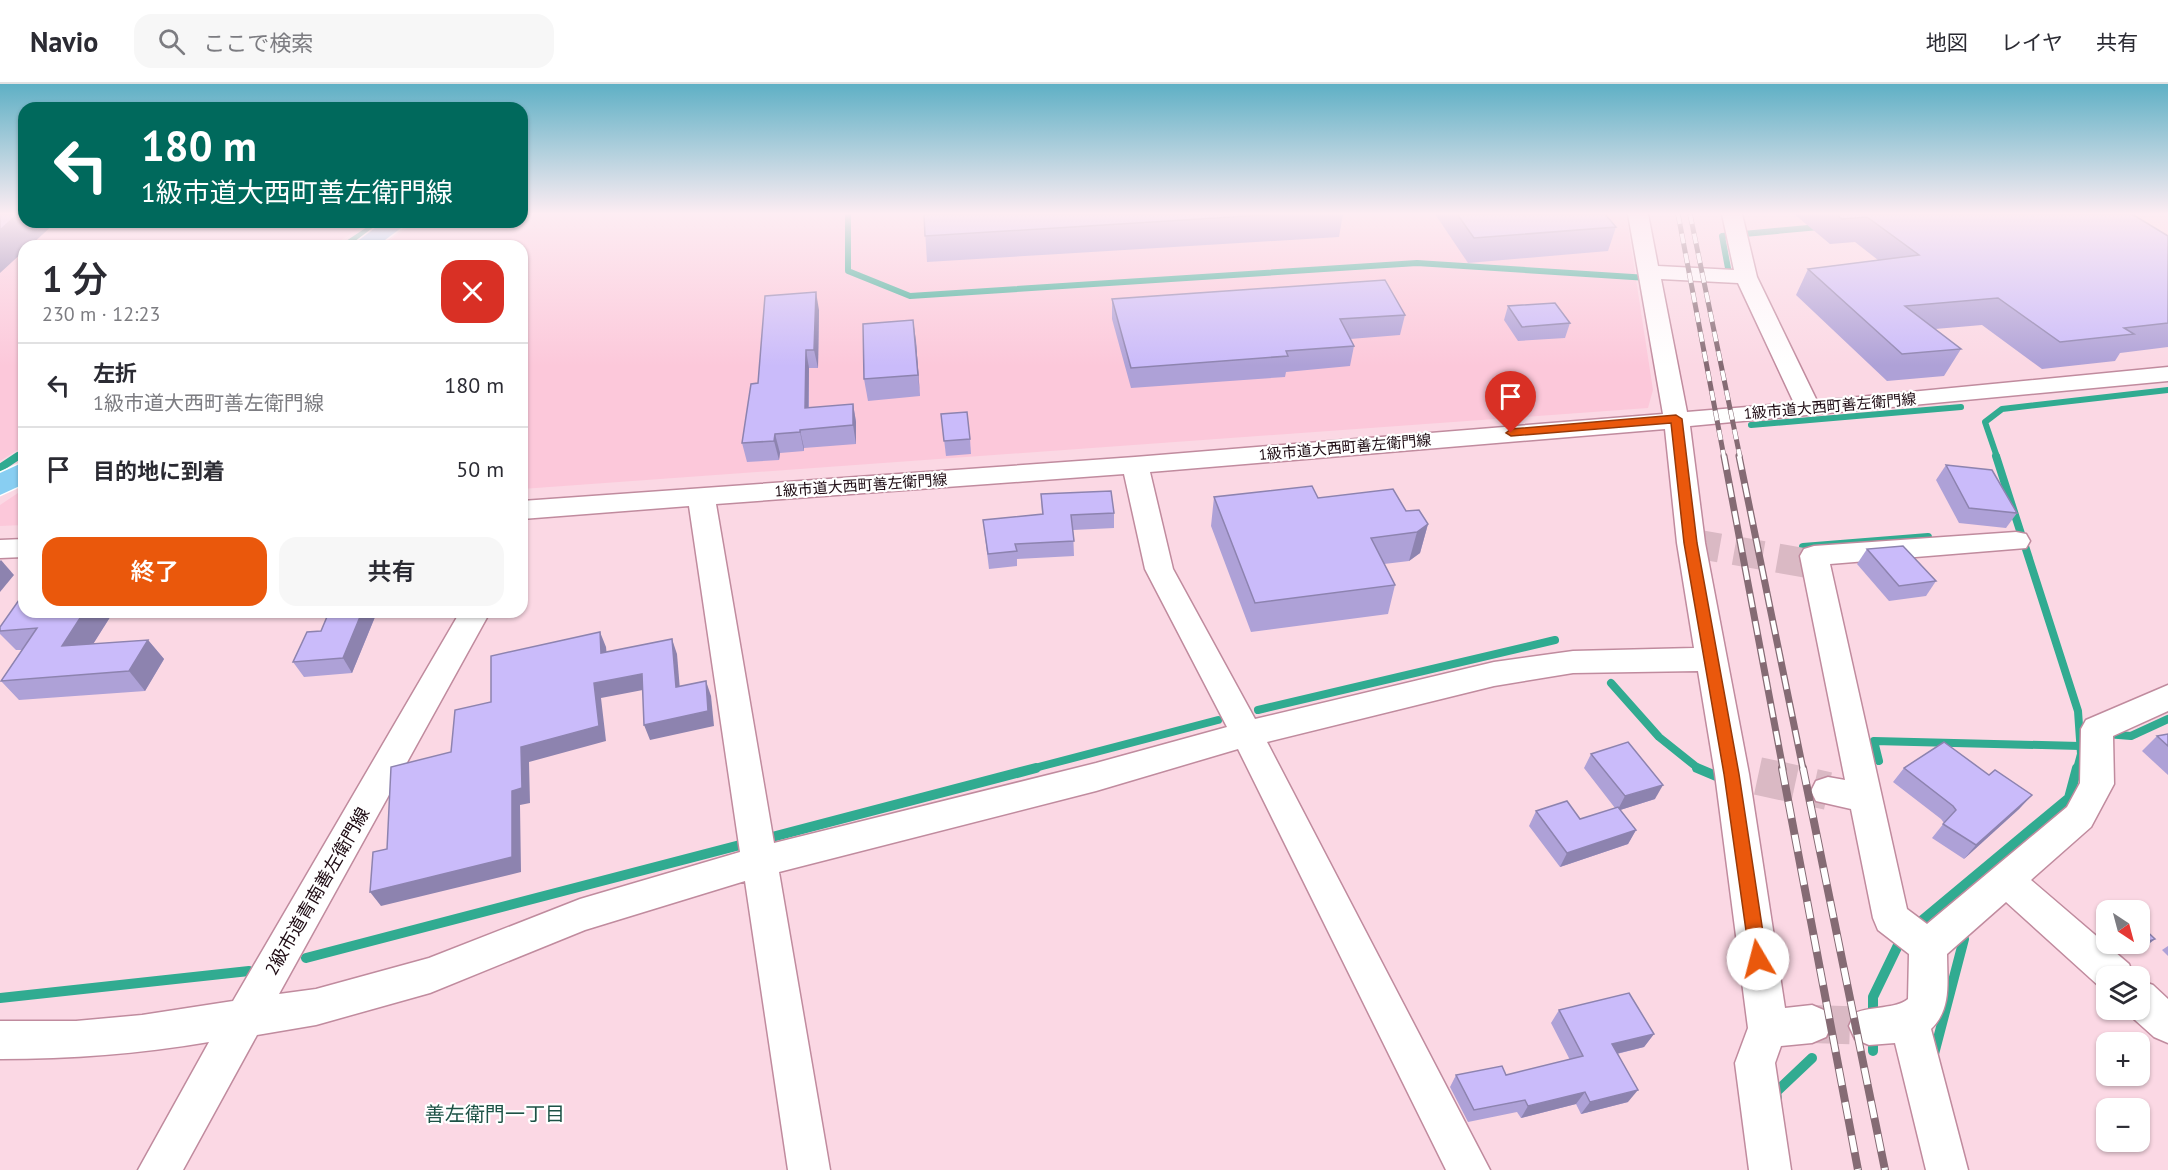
<!DOCTYPE html>
<html lang="ja">
<meta charset="utf-8">
<style>
:root{--surface:#fff;--page:#f7f7f7;--text:#2b2b33;--muted:#7c7c81;--line:#e1e1e2;--accent:#ea580c}
body{margin:0;font-family:"PT Sans","Noto Sans JP",sans-serif;background:var(--page);color:var(--text);height:100vh;display:flex;flex-direction:column;font-size:22px;white-space:nowrap}
*{box-sizing:border-box;margin:0}
p{font-size:20px;color:var(--muted)}
.icon{flex:none;width:33px;height:33px;fill:none;stroke:currentColor;stroke-width:2;stroke-linecap:round;stroke-linejoin:round}
.map{position:relative;flex:1;overflow:hidden}
.sheet{position:absolute;left:18px;top:156px;width:510px;height:378px;display:flex;flex-direction:column;background:var(--surface);border-radius:18px;box-shadow:0 2px 4px #0004}
.sheet>*{flex:none}
.top-card{position:absolute;left:18px;top:18px;width:510px;height:126px;border-radius:18px;box-shadow:0 2px 4px #0004;background:#00695c;color:#fff;overflow:hidden}
.needle{width:39px;rotate:144deg}
.controls{position:absolute;left:2096px;top:816px;display:grid;gap:12px}
.controls a{display:grid;place-items:center;width:54px;height:54px;border-radius:12px;background:var(--surface);box-shadow:0 2px 4px #0004;font-size:30px}
.pin{position:absolute;display:grid;place-items:center;width:51px;height:51px;color:#fff;margin:-62px -26px;border-radius:50% 50% 50% 0;rotate:-45deg;box-shadow:0 0 6px #0007}
.pin .icon{rotate:45deg}
.me{position:absolute;width:66px;margin:-33px;rotate:352deg;stroke-linejoin:round;filter:drop-shadow(0 0 4px #0008)}
.turn{display:flex;align-items:center;gap:21px;height:126px;padding:0 24px;font-size:27px}
.turn .icon{width:78px;height:78px;stroke-width:2.5}
.turn b{display:block;font-size:42px;line-height:51px}
.round{display:grid;place-items:center;flex:none;width:63px;height:63px;border-radius:18px;background:var(--page)}
.headline{display:flex;align-items:center;justify-content:space-between;height:102px;padding:0 24px}
h1{font-size:36px;font-weight:600;line-height:45px}
.cta{display:flex;gap:12px;margin-top:auto;padding:12px 24px}
.cta a{flex:1;height:69px;border-radius:18px;background:var(--accent);color:#fff;font-size:24px;font-weight:600;line-height:69px;text-align:center}
.cta a+a{background:var(--page);color:var(--text)}
ul{padding:0;list-style:none}
li{display:flex;align-items:center;gap:18px;height:84px;padding:0 24px;border-top:2px solid var(--line)}
li div{flex:1}
li b{display:block;font-size:22px}
li em{font-style:normal}
header{display:flex;align-items:center;gap:36px;box-sizing:border-box;height:84px;padding:0 30px;background:var(--surface);border-bottom:2px solid var(--line)}
header strong{font-size:28px}
nav{display:flex;gap:33px;margin-inline-start:auto;font-size:21px}
.search{width:420px;height:54px;background:var(--page);display:flex;align-items:center;gap:15px;box-sizing:border-box;padding:0 21px;border-radius:18px;color:var(--muted);font-size:22px}
.map>svg:first-child{display:block}
</style>
<header>
<strong>Navio</strong>
<div class="search"><svg class="icon" aria-label="search" viewBox="0 0 24 24"><circle cx="10" cy="10" r="6"/><path d="M15 15l6 6"/></svg>ここで検索</div>
<nav><a>地図</a><a>レイヤ</a><a>共有</a></nav>
</header>
<div class="map">
<svg width="2168" height="1086" viewBox="0 0 2168 1086">
<rect width="100%" height="100%" fill="#fbd8e4"/>
<g fill="#fcc8da">
<polygon points="0,130 24,138 369,138 332,162 24,162 24,362 0,377"/>
<polygon points="522,130 1626,130 1653,306 1648,324 522,405 522,162 381,162 417,138 522,138"/>
<polygon points="24,405 24,441 0,442 0,421"/>
</g>
<g fill="none" stroke-linecap="round" stroke-linejoin="round">
<g stroke="#31ab91" stroke-width="6">
<polyline points="848,130 848,187 910,212 1417,179 1648,194"/>
<polyline points="344,162 380,138"/>
<polyline points="1730,195 1722,152 1819,143"/>
<polyline points="1751,341 1961,323"/>
<polyline points="16,373 24,368"/>
<polyline points="1997,373 1985,338 2002,325 2168,306"/>
</g>
<g stroke="#31ab91" stroke-width="8">
<polyline points="1996,372 2078,627 2081,670 2077,685"/>
<polyline points="0,384 18,372"/>
<polyline points="1803,463 1928,453"/>
<polyline points="1611,599 1659,653 1699,685"/>
<polyline points="1258,626 1555,556"/>
<polyline points="2106,650 2131,652 2168,635"/>
<polyline points="1879,677 1874,657 2080,662"/>
<polyline points="1031,685 1218,636"/>
</g>
<g stroke="#31ab91" stroke-width="10">
<polyline points="1697,684 1716,692"/>
<polyline points="772,753 1036,684"/>
<polyline points="1914,843 2069,714 2077,684"/>
<polyline points="306,874 740,761"/>
<polyline points="0,914 249,887"/>
<polyline points="1873,935 1873,913 1902,853"/>
<polyline points="1873,951 1873,967"/>
<polyline points="1934,970 1964,855"/>
<polyline points="1777,1015 1776,1008 1812,974"/>
</g>
<polyline stroke="#dab9c4" stroke-width="29" stroke-dasharray="29 15" stroke-linecap="butt" points="1691,459 1817,481"/>
<g stroke="#dab9c4" stroke-width="38" stroke-dasharray="38 19" stroke-linecap="butt">
<polyline points="1758,692 1828,707"/>
<polyline points="1812,940 1869,942"/>
</g>
<defs>
<g id="minor">
<path d="M1628,130H1648L1658,182L1734,186L1722,130H1742L1757,193L1817,317L2168,283V297L1690,342L1705,459L1749,690L1785,924L1812,921L1826,927L1832,940L1826,953L1812,959L1781,962L1775,979L1791,1086H1749L1735,979L1748,944L1715,690L1698,587L1573,589L1494,602L1267,658L1490,1086H1446L1238,665L1096,707L779,788L830,1086H788L745,797L585,846L430,909L316,941L257,951L183,1086H138L209,958C138,970 72,975 0,975V937H76L142,931L233,917L460,528H490L279,910L316,905L429,874L580,815L740,768L689,422L522,435V417L1135,373L1663,330ZM1661,195L1738,199L1794,319L1687,328ZM1665,345L1677,459L1694,564L1573,567L1494,578L1255,635L1173,485L1150,388ZM1124,390L1145,485L1227,643L1096,679L774,759L716,420Z"/>
<path d="M2016,448L2026,450L2030,457L2026,464L1830,480L1907,825L1927,840L2067,723L2080,699L2081,645L2086,636L2168,601V627L2113,652L2114,700L2091,743L2031,796L2129,880L2134,892H2106V906L2101,904L2006,818L1947,870C1947,897 1952,925 1931,945L1968,1086H1926L1895,959L1869,961L1855,955L1849,942L1855,929C1871,922 1896,925 1908,915L1909,870L1878,846L1873,834L1851,725L1816,717L1811,707L1816,697L1828,693L1845,696L1800,472L1804,465L1814,462Z"/>
<polygon points="24,455 24,473 0,474 0,456"/>
<polygon points="2139,896 2153,901 2168,915 2168,959 2154,953 2125,927 2139,926"/>
</g>
<g id="major">
<polygon points="383,138 409,138 377,162 351,162"/>
<polygon points="24,378 24,400 0,411 0,389"/>
</g>
</defs>
<use href="#minor" stroke="#c08b9e" stroke-width="3"/>
<use href="#major" stroke="#fff" stroke-width="3"/>
<use href="#minor" fill="#fff" fill-rule="evenodd"/>
<use href="#major" fill="#88cef2" fill-rule="evenodd"/>
<defs>
<g id="rail-far2">
<polyline points="1678,130 1724,373"/>
<polyline points="1690,130 1740,373"/>
</g>
<g id="rail-far1">
<polyline points="1724,372 1783,685"/>
<polyline points="1739,372 1803,685"/>
</g>
<g id="rail">
<polyline points="1782,684 1858,1086"/>
<polyline points="1803,684 1885,1086"/>
</g>
</defs>
<use href="#rail-far2" stroke="#856b74" stroke-width="5"/>
<use href="#rail-far1" stroke="#856b74" stroke-width="7"/>
<use href="#rail" stroke="#856b74" stroke-width="8"/>
<use href="#rail-far2" stroke="#fff" stroke-width="4" stroke-dasharray="10" stroke-linecap="butt"/>
<use href="#rail-far1" stroke="#fff" stroke-width="4.5" stroke-dasharray="14" stroke-linecap="butt"/>
<use href="#rail" stroke="#fff" stroke-width="6" stroke-dasharray="17" stroke-linecap="butt"/>
</g>
<g fill="#aea1d7">
<polygon points="924,130 1343,130 1339,153 927,178"/>
<polygon points="1435,130 1605,130 1616,143 1608,167 1468,179"/>
<polygon points="1794,130 2132,130 2168,152 2168,263 2120,269 2115,277 2042,285 1982,241 1935,245 1961,265 1944,292 1887,297 1796,211 1808,185 1878,176 1855,158 1830,160"/>
<polygon points="1112,215 1405,231 1400,251 1350,255 1354,262 1350,282 1286,288 1285,293 1131,304 1112,235"/>
<polygon points="1508,222 1570,239 1565,254 1518,257 1504,236"/>
<polygon points="819,226 818,284 809,284 809,324 853,320 856,338 856,360 804,364 804,367 780,369 779,376 747,378 742,359 758,299"/>
<polygon points="916,257 920,312 868,317 864,295"/>
<polygon points="941,330 970,355 971,370 946,372"/>
<polygon points="1946,381 2017,429 2006,444 1959,439 1936,396"/>
<polygon points="1041,410 1114,429 1114,444 1073,446 1074,472 1017,475 1017,482 989,485 983,436 1042,430"/>
<polygon points="1214,413 1318,414 1406,427 1428,440 1420,469 1409,477 1384,480 1395,501 1388,530 1251,548 1211,442"/>
<polygon points="1867,465 1936,497 1926,512 1889,517 1857,480"/>
<polygon points="24,528 110,528 112,530 93,560 148,556 164,575 145,607 19,616 1,597 22,566 16,566 0,550 0,543"/>
<polygon points="329,528 380,528 377,528 352,589 304,593 293,578 321,547"/>
<polygon points="2168,650 2168,691 2142,667 2157,652"/>
<polygon points="1591,670 1655,715 1620,726 1636,746 1628,760 1560,783 1529,742 1536,727 1580,735 1615,724 1584,684"/>
<polygon points="1904,684 1989,691 2032,711 2019,725 1964,775 1932,754 1944,739 1941,735 1893,698"/>
<polygon points="2104,837 2106,837 2106,855 2096,844"/>
<polygon points="2155,855 2146,862 2122,870 2111,860 2139,860"/>
<polygon points="2168,862 2168,872 2162,866"/>
<polygon points="1559,926 1654,950 1644,963 1617,970 1628,1018 1581,1030 1576,1020 1521,1034 1517,1028 1468,1038 1450,1003 1456,991 1506,991 1570,976 1551,939"/>
</g>
<g fill="#8d83af">
<polygon points="18,130 24,130 24,138 56,138 30,162 24,162 24,167 0,189 0,146"/>
<polygon points="816,208 819,226 818,284 814,266"/>
<polygon points="913,236 916,257 920,312 918,291"/>
<polygon points="806,266 809,284 808,342 805,324"/>
<polygon points="853,320 856,338 856,360 853,341"/>
<polygon points="800,346 804,364 804,367 800,348"/>
<polygon points="775,350 780,369 779,376 774,357"/>
<polygon points="1428,440 1420,469 1409,477 1417,448"/>
<polygon points="1,476 14,491 0,508 0,477"/>
<polygon points="84,528 110,528 112,530 80,581 62,562"/>
<polygon points="362,528 377,528 352,589 343,574"/>
<polygon points="600,548 606,563 608,584 601,569"/>
<polygon points="672,555 677,570 681,618 676,603"/>
<polygon points="148,556 164,575 145,607 129,587"/>
<polygon points="642,590 648,605 601,614 606,657 529,678 530,719 520,721 521,788 381,822 370,808 512,707 521,663 594,599"/>
<polygon points="706,597 711,612 714,642 650,656 644,641"/>
<polygon points="1663,701 1655,715 1617,727 1625,712"/>
<polygon points="2032,711 2019,725 1964,775 1976,761"/>
<polygon points="1636,746 1628,760 1560,783 1567,769"/>
<polygon points="2155,855 2146,862 2122,870 2130,864"/>
<polygon points="1654,950 1644,963 1603,973 1612,960"/>
<polygon points="1638,1006 1628,1018 1581,1030 1590,1018"/>
<polygon points="1585,1008 1576,1020 1521,1034 1528,1022"/>
</g>
<g fill="#cabbfa" stroke="#8d83af" stroke-width="1.5">
<polygon points="0,130 18,130 0,146"/>
<polygon points="924,130 1282,130 925,152"/>
<polygon points="1457,130 1605,130 1616,143 1474,154"/>
<polygon points="1836,130 2132,130 2168,152 2168,239 2124,244 2134,250 2060,258 1998,214 1905,222 1961,265 1902,270 1808,185 1919,171 1867,133 1842,135"/>
<polygon points="1385,196 1405,231 1340,235 1354,262 1286,267 1288,272 1131,284 1112,215"/>
<polygon points="816,208 814,266 806,266 805,324 853,320 853,341 800,346 800,348 775,350 774,357 742,359 751,300 758,299 765,212"/>
<polygon points="1555,219 1570,239 1522,243 1508,222"/>
<polygon points="913,236 918,291 864,295 863,240"/>
<polygon points="967,328 970,355 944,357 941,330"/>
<polygon points="1946,381 1992,386 2017,429 1969,424"/>
<polygon points="1312,402 1318,414 1393,405 1406,427 1419,426 1428,440 1417,448 1371,454 1395,501 1255,519 1214,413"/>
<polygon points="1111,407 1114,429 1071,431 1074,457 1015,460 1017,467 988,470 983,436 1043,430 1041,410"/>
<polygon points="1903,462 1936,497 1899,502 1867,465"/>
<polygon points="19,516 24,516 24,528 84,528 62,562 148,556 129,587 1,597 37,544 0,547 0,543"/>
<polygon points="329,528 362,528 343,574 293,578 307,548 321,547"/>
<polygon points="600,548 601,569 672,555 676,603 706,597 708,627 644,641 642,590 594,599 599,642 521,663 522,704 512,707 512,773 370,808 373,768 387,765 391,683 451,668 455,626 491,618 491,572"/>
<polygon points="2168,650 2168,662 2157,652"/>
<polygon points="1628,658 1663,701 1625,712 1591,670"/>
<polygon points="1944,658 1989,691 1995,686 2032,711 1976,761 1943,740 1956,726 1953,722 1904,684"/>
<polygon points="1567,717 1580,735 1618,723 1636,746 1567,769 1536,727"/>
<polygon points="2139,840 2155,855 2130,864 2126,860 2139,860"/>
<polygon points="1629,909 1654,950 1612,960 1638,1006 1590,1018 1585,1008 1528,1022 1525,1016 1474,1026 1456,991 1502,982 1506,991 1583,972 1559,926"/>
</g>
<linearGradient id="sky" x2="0" y2="1"><stop stop-color="#5fb0c5"/><stop offset="0.46" stop-color="#fdedf3"/><stop offset="1" stop-color="#fdedf3" stop-opacity="0"/></linearGradient>
<rect width="2168" height="282" fill="url(#sky)"/>
<polygon fill="#ea580c" stroke="#983908" stroke-width="1.5" points="1676,331 1682,335 1697,459 1739,690 1767,875 1764,881 1758,883 1752,881 1750,875 1724,690 1684,459 1671,339 1511,352 1506,349 1511,345"/>
<g text-anchor="middle" dominant-baseline="central" stroke-width="4.5" stroke-linejoin="round" paint-order="stroke">
<g font-size="15" fill="#1d0a12" stroke="#fff">
<text transform="translate(1830 322) rotate(-5)">1級市道大西町善左衛門線</text>
<text transform="translate(1345 363) rotate(-5)">1級市道大西町善左衛門線</text>
<text transform="translate(861 401) rotate(-4)">1級市道大西町善左衛門線</text>
</g>
<g font-size="18" fill="#1d0a12" stroke="#fff">
<text transform="translate(317 807) rotate(-60)">2級市道青南善左衛門線</text>
</g>
<g font-size="20" fill="#1d5246" stroke="#fff">
<text x="495" y="1030">善左衛門一丁目</text>
</g>
</g>
</svg>
<div class="controls">
<a><svg class="needle" viewBox="-14 -14 28 28"><path d="M0-13l5 13h-10z" fill="#e53935"/><path d="M0 13l5-13h-10z" fill="#7c7c81"/></svg></a>
<a><svg class="icon" aria-label="layers" viewBox="0 0 24 24"><path d="M12 4l9 5-9 5-9-5zM3 14l9 5 9-5"/></svg></a>
<a>+</a>
<a>−</a>
</div>
<div class="pin" style="left:1511px;top:349px;background:#d93025"><svg class="icon" aria-label="arrive" viewBox="0 0 24 24"><path d="M6 21V4h12l-3 4 3 4H6"/></svg></div>
<svg class="me" style="left:1758px;top:875px" viewBox="-20 -20 40 40"><circle r="19" fill="#fff"/><path d="M0-13L10 11 0 6-10 11z" fill="#ea580c"/></svg>
<div class="top-card">
<div class="turn"><svg class="icon" aria-label="left" viewBox="0 0 24 24"><path d="M17 20v-9H6M10 6l-5 5 5 5"/></svg><div><b>180 m</b>1級市道大西町善左衛門線</div></div>
</div>
<section class="sheet">
<div class="headline"><div><h1>1 分</h1><p>230 m · 12:23</p></div><a class="round" style="background:#d93025;color:#fff"><svg class="icon" aria-label="close" viewBox="0 0 24 24"><path d="M6 6l12 12M18 6L6 18"/></svg></a></div>
<ul>
<li><svg class="icon" aria-label="left" viewBox="0 0 24 24"><path d="M17 20v-9H6M10 6l-5 5 5 5"/></svg><div><b>左折</b><p>1級市道大西町善左衛門線</p></div><em>180 m</em></li>
<li><svg class="icon" aria-label="arrive" viewBox="0 0 24 24"><path d="M6 21V4h12l-3 4 3 4H6"/></svg><div><b>目的地に到着</b></div><em>50 m</em></li>
</ul>
<div class="cta"><a>終了</a><a>共有</a></div>
</section>
</div>
